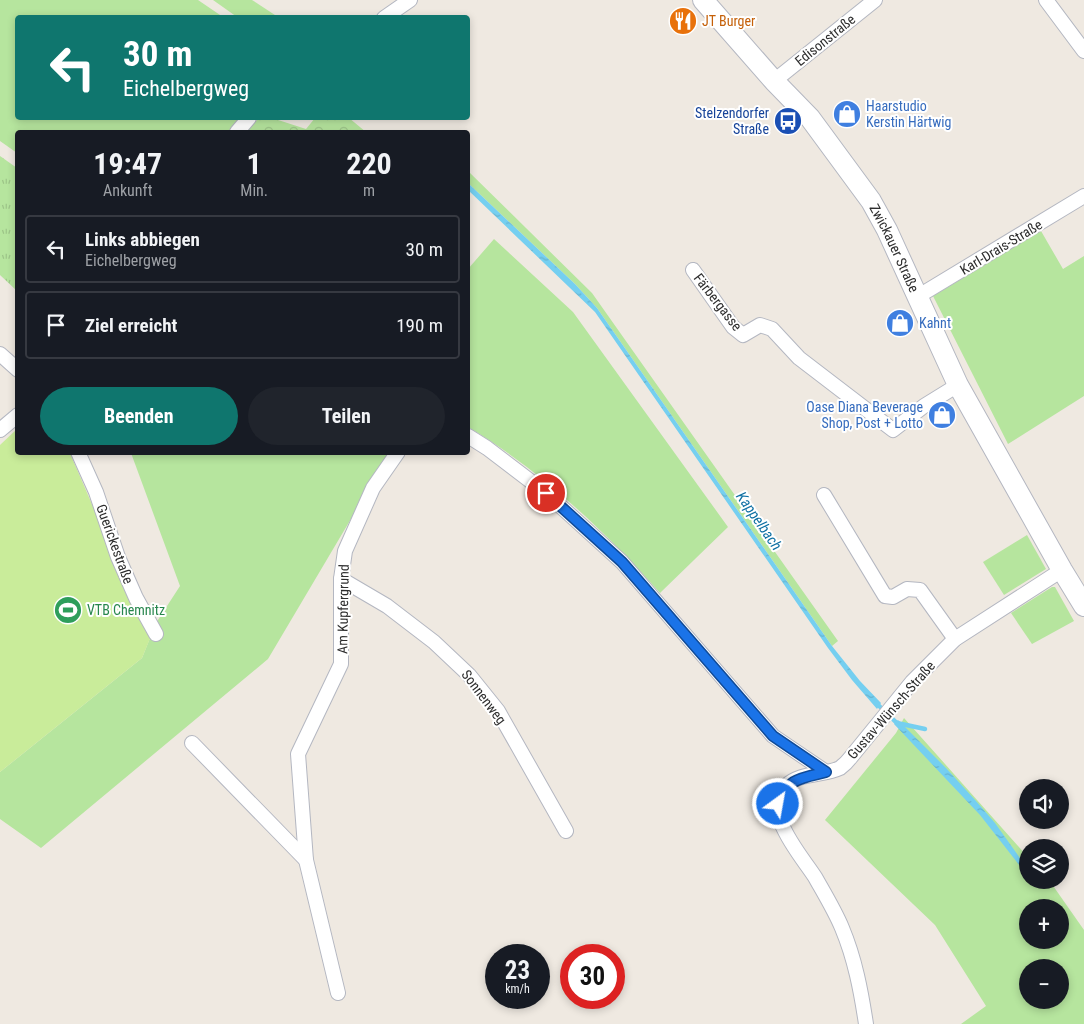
<!DOCTYPE html>
<html lang="de">
<meta charset="utf-8">
<style>
:root{--surface:#171b24;--page:#20242c;--text:#f1f3f6;--muted:#9ea1a6;--line:#363941;--accent:#0f766e}
body{margin:0;font-family:"Roboto Condensed",sans-serif;background:var(--page);color:var(--text);height:100vh;display:flex;flex-direction:column;font-size:19px;white-space:nowrap}
*{box-sizing:border-box;margin:0}
p{font-size:16px;color:var(--muted)}
.icon{flex:none;width:28px;height:28px;fill:none;stroke:currentColor;stroke-width:2;stroke-linecap:round;stroke-linejoin:round}
.map{position:relative;flex:1;overflow:hidden}
.side{position:absolute;left:15px;top:130px;width:455px;height:325px;display:flex;flex-direction:column;background:var(--surface);border-radius:5px;box-shadow:0 2px 8px #0003}
.side>*{flex:none}
.banner{position:absolute;left:15px;top:15px;width:455px;height:105px;border-radius:5px;box-shadow:0 2px 8px #0003;background:#0f766e;color:#fff;overflow:hidden}
.fabs{position:absolute;left:1019px;top:779px;display:grid;gap:10px}
.fabs a{display:grid;place-items:center;width:50px;height:50px;border-radius:50%;background:var(--surface);box-shadow:0 2px 8px #0003;font-size:25px}
.speed{position:absolute;left:485px;top:944px;display:flex;gap:10px;font-size:25px;font-weight:700;text-align:center}
.speed>*{display:grid;place-content:center;width:65px;height:65px;border-radius:50%;background:var(--surface);box-shadow:0 2px 8px #0003;line-height:1}
.speed small{font-size:12px;font-weight:400}
.speed .limit{border:8px solid #d22;background:#fff;color:#111}
.pin{position:absolute;display:grid;place-items:center;width:42px;height:42px;color:#fff;margin:-21px;border:2px solid #fff;border-radius:50%;box-shadow:0 1px 5px #0007}
.me{position:absolute;width:55px;margin:-28px;rotate:32deg;stroke-linejoin:round;filter:drop-shadow(0 0 4px #0008)}
.turn{display:flex;align-items:center;gap:18px;height:105px;padding:0 25px;font-size:22px}
.turn .icon{width:65px;height:65px;stroke-width:2.5}
.turn b{display:block;font-size:35px;line-height:42px}
.eta{display:flex;justify-content:space-evenly;align-items:center;height:85px;text-align:center}
.eta b{font-size:30px;font-weight:700;line-height:35px}
.action{display:flex;gap:10px;margin-top:auto;padding:10px 25px}
.action a{flex:1;height:58px;border-radius:30px;background:var(--accent);color:#fff;font-size:20px;font-weight:700;line-height:58px;text-align:center}
.action a+a{background:var(--page);color:var(--text)}
ul{padding:0;list-style:none}
li{display:flex;align-items:center;gap:15px;height:68px;margin:0 10px 8px;padding:0 15px;border:2px solid var(--line);border-radius:5px}
li div{flex:1}
li b{display:block;font-size:19px}
li em{font-style:normal}
.map>svg:first-child{display:block}
</style>
<div class="map">
<svg width="1084" height="1024" viewBox="0 0 1084 1024">
<defs>
<pattern id="forest-crowns" width="20" height="18" patternUnits="userSpaceOnUse" patternTransform="scale(1.25)"><rect width="20" height="18" fill="#b6e59e"/><path d="M2 6a3 3 0 1 1 6 0M12 15a3 3 0 1 1 6 0" fill="none" stroke="#9dc588"/></pattern>
<pattern id="park-tufts" width="24" height="20" patternUnits="userSpaceOnUse" patternTransform="scale(1.25)"><rect width="24" height="20" fill="#b6e59e"/><path d="M3 7l-1-3M5 7V3M7 7l1-3M15 17l-1-3M17 17v-4M19 17l1-3" fill="none" stroke="#9dc588"/></pattern>
<pattern id="water-ripples" width="26" height="14" patternUnits="userSpaceOnUse" patternTransform="scale(1.25)"><rect width="26" height="14" fill="#75cff0"/><path d="M2 4q2-2 4 0t4 0M15 11q2-2 4 0t4 0" fill="none" stroke="#66b2ce"/></pattern>
</defs>
<rect width="100%" height="100%" fill="#efe9e1"/>
<g fill="#b6e59e" fill-rule="evenodd">
<polygon points="0,0 198,0 223,17 18,18 18,118 239,118 229,132 18,132 17,153 0,141"/>
<polygon points="213,0 252,0 278,17 237,17"/>
<polygon points="468,171 592,293 838,641 832,646 597,308 575,284 468,183"/>
<polygon points="1041,231 1063,269 1084,256 1084,396 1008,444 933,296"/>
<path d="M494,239L573,312L728,527L660,593C604,530 540,470 468,427V269Z"/>
<polygon points="131,453 390,453 268,659 41,848 0,819 0,772 142,658 156,623 180,586"/>
<polygon points="1027,535 1046,569 1004,595 983,562"/>
<polygon points="1052,587 1055,587 1074,621 1032,644 1011,613"/>
<path d="M904,718L1027,856L1028,880H1049L1084,930V1024H961L986,1006L935,925L825,820L896,733ZM1028,908H1060V940H1028ZM1028,968H1060V1000H1028Z"/>
</g>
<polygon fill="url(#forest-crowns)" points="259,118 272,118 306,129 315,118 349,118 366,132 245,132"/>
<polygon fill="url(#park-tufts)" points="0,156 17,168 17,291 0,275"/>
<polygon fill="#c9ec9a" points="17,429 18,452 70,453 97,516 122,584 151,636 142,658 0,772 0,445"/>
<g fill="url(#water-ripples)">
<polygon points="468,183 575,284 597,308 832,646 860,681 881,703 877,709 852,680 828,648 595,312 468,190"/>
<polygon points="898,720 946,768 976,801 995,823 1027,868 1027,875 980,815 894,724"/>
</g>
<g fill="none" stroke-linecap="round" stroke-linejoin="round">
<g stroke="#75cff0" stroke-width="4.5">
<polyline points="875,702 900,726"/>
<polyline points="897,723 925,729"/>
</g>
<defs>
<g id="minor">
<polyline points="1046,0 1084,51"/>
<polyline points="384,18 410,0"/>
<polyline points="774,81 875,0"/>
<polyline points="237,132 249,118"/>
<polyline points="693,270 733,327 743,335 760,325 772,329 799,358 893,430 924,406 958,385"/>
<polyline points="917,297 1084,196"/>
<polyline points="0,354 18,370"/>
<polyline points="0,430 18,415"/>
<polyline points="468,436 487,448 546,493 622,562 773,736 826,772"/>
<polyline points="78,452 96,492 118,557 136,598 156,634"/>
<polyline points="824,495 885,596 893,597 907,589 920,590 955,639"/>
<polyline points="341,579 387,606 434,642 469,675 498,711 566,831"/>
<polyline points="192,743 306,860"/>
<polyline points="338,993 306,860 298,754 341,664 341,579 345,551 373,488 398,452"/>
<path d="M866,1024C861,991 855,959 842,928C835,911 824,893 815,877C801,855 761,812 786,786C800,772 823,776 840,768C844,765 848,761 851,757L912,682L955,639L1062,570"/>
</g>
<g id="secondary">
<path id="s1" d="M703,0L774,81L810,118L871,201L887,230L958,385L1062,570L1084,606"/>
</g>
</defs>
<use href="#minor" stroke="#b4b7c1" stroke-width="16"/>
<use href="#secondary" stroke="#b4b7c1" stroke-width="22"/>
<use href="#minor" stroke="#fff" stroke-width="14"/>
<use href="#secondary" stroke="#fff" stroke-width="20"/>
</g>
<g fill="none" stroke-linecap="round" stroke-linejoin="round">
<defs>
<path id="route" d="M546,493L622,562L773,736L826,772C802,778 787,778 778,804"/>
</defs>
<use href="#route" stroke="#114b97" stroke-width="12"/>
<use href="#route" stroke="#1a73e8" stroke-width="9"/>
</g>
<defs>
<symbol id="restaurant-disc" viewBox="-11 -11 22 22"><circle r="9.5" fill="#e8710a" stroke="#fff"/><path d="M-5-6h1v4h1v-4h1v4h1v-4h1v5L-1.5 .5V6h-2V.5L-5-1ZM5-6V6H3V1.5H1.5Q1.5-4 5-6Z" fill="#fff"/></symbol>
<symbol id="shop-disc" viewBox="-11 -11 22 22"><circle r="9.5" fill="#3f7fe0" stroke="#fff"/><path d="M-5-2.5h2.3a2.7 3.5 0 0 1 5.4 0H5L5.5 6h-11ZM-1.5-2.5h3a1.5 2.3 0 0 0-3 0Z" fill="#fff"/></symbol>
<symbol id="bus-disc" viewBox="-11 -11 22 22"><circle r="9.5" fill="#1a4fb4" stroke="#fff"/><path d="M-5-6H5V4H4V6H2V4H-2V6H-4V4H-5ZM-3.5-4V0h7V-4ZM-3.5 1.2v1.5H-2V1.2ZM2 1.2v1.5H3.5V1.2Z" fill="#fff"/></symbol>
<symbol id="stadium-disc" viewBox="-11 -11 22 22"><circle r="9.5" fill="#2e9e5b" stroke="#fff"/><path d="M0-5a6.5 5 0 1 0 0 10a6.5 5 0 1 0 0-10ZM-3.5-1.8h7v3.6h-7Z" fill="#fff"/></symbol>
</defs>
<g fill-rule="evenodd">
<use href="#restaurant-disc" x="667" y="5" width="32" height="32"/>
<use href="#shop-disc" x="831" y="98" width="32" height="32"/>
<use href="#bus-disc" x="772" y="105" width="32" height="32"/>
<use href="#shop-disc" x="884" y="307" width="32" height="32"/>
<use href="#shop-disc" x="926" y="399" width="32" height="32"/>
<use href="#stadium-disc" x="52" y="594" width="32" height="32"/>
</g>
<g text-anchor="middle" dominant-baseline="central" stroke-width="4" stroke-linejoin="round" paint-order="stroke">
<g font-size="14" fill="#c56008" stroke="#fff" text-anchor="start">
<text x="702" y="21">JT Burger</text>
</g>
<g font-size="14" fill="#2e2e2e" stroke="#fff">
<text transform="translate(825 40) rotate(-39)">Edisonstraße</text>
<text transform="translate(1001 247) rotate(-31)">Karl-Drais-Straße</text>
<text stroke="none"><textPath href="#s1" startOffset="315">Zwickauer Straße</textPath></text>
<text transform="translate(718 302) rotate(52)">Färbergasse</text>
<text transform="translate(115 544) rotate(70)">Guerickestraße</text>
<text transform="translate(343 609) rotate(-89)">Am Kupfergrund</text>
<text transform="translate(484 697) rotate(53)">Sonnenweg</text>
<text transform="translate(891 710) rotate(-49)">Gustav-Wünsch-Straße</text>
</g>
<g font-size="14" fill="#366cbe" stroke="#fff" text-anchor="start">
<text x="866" y="106">Haarstudio<tspan x="866" dy="16">Kerstin Härtwig</tspan></text>
<text x="919" y="323">Kahnt</text>
<text x="923" y="407" text-anchor="end">Oase Diana Beverage<tspan x="923" dy="16">Shop, Post + Lotto</tspan></text>
</g>
<g font-size="14" fill="#164399" stroke="#fff" text-anchor="end">
<text x="769" y="113">Stelzendorfer<tspan x="769" dy="16">Straße</tspan></text>
</g>
<g font-size="14" fill="#27864d" stroke="#fff" text-anchor="start">
<text x="87" y="610">VTB Chemnitz</text>
</g>
<g font-size="15" font-style="italic" fill="#0d6fa3" stroke="#fff">
<text transform="translate(759 521) rotate(55)">Kappelbach</text>
</g>
</g>
</svg>
<div class="fabs">
<a><svg class="icon" aria-label="sound" viewBox="0 0 24 24"><path d="M4 9h4l5-4v14l-5-4H4zM17 9q2 3 0 6"/></svg></a>
<a><svg class="icon" aria-label="layers" viewBox="0 0 24 24"><path d="M12 4l9 5-9 5-9-5zM3 14l9 5 9-5"/></svg></a>
<a>+</a>
<a>−</a>
</div>
<div class="speed"><div>23<small>km/h</small></div><div class="limit">30</div></div>
<div class="pin" style="left:546px;top:493px;background:#d93025"><svg class="icon" aria-label="arrive" viewBox="0 0 24 24"><path d="M6 21V4h12l-3 4 3 4H6"/></svg></div>
<svg class="me" style="left:778px;top:804px" viewBox="-20 -20 40 40"><circle r="17" fill="#1a73e8" stroke="#fff" stroke-width="3"/><path d="M0-11L8 9 0 5-8 9z" fill="#fff"/></svg>
<div class="banner">
<div class="turn"><svg class="icon" aria-label="left" viewBox="0 0 24 24"><path d="M17 20v-9H6M10 6l-5 5 5 5"/></svg><div><b>30 m</b>Eichelbergweg</div></div>
</div>
<section class="side">
<div class="eta">
<div><b>19:47</b><p>Ankunft</p></div>
<div><b>1</b><p>Min.</p></div>
<div><b>220</b><p>m</p></div>
</div>
<ul>
<li><svg class="icon" aria-label="left" viewBox="0 0 24 24"><path d="M17 20v-9H6M10 6l-5 5 5 5"/></svg><div><b>Links abbiegen</b><p>Eichelbergweg</p></div><em>30 m</em></li>
<li><svg class="icon" aria-label="arrive" viewBox="0 0 24 24"><path d="M6 21V4h12l-3 4 3 4H6"/></svg><div><b>Ziel erreicht</b></div><em>190 m</em></li>
</ul>
<div class="action"><a>Beenden</a><a>Teilen</a></div>
</section>
</div>
